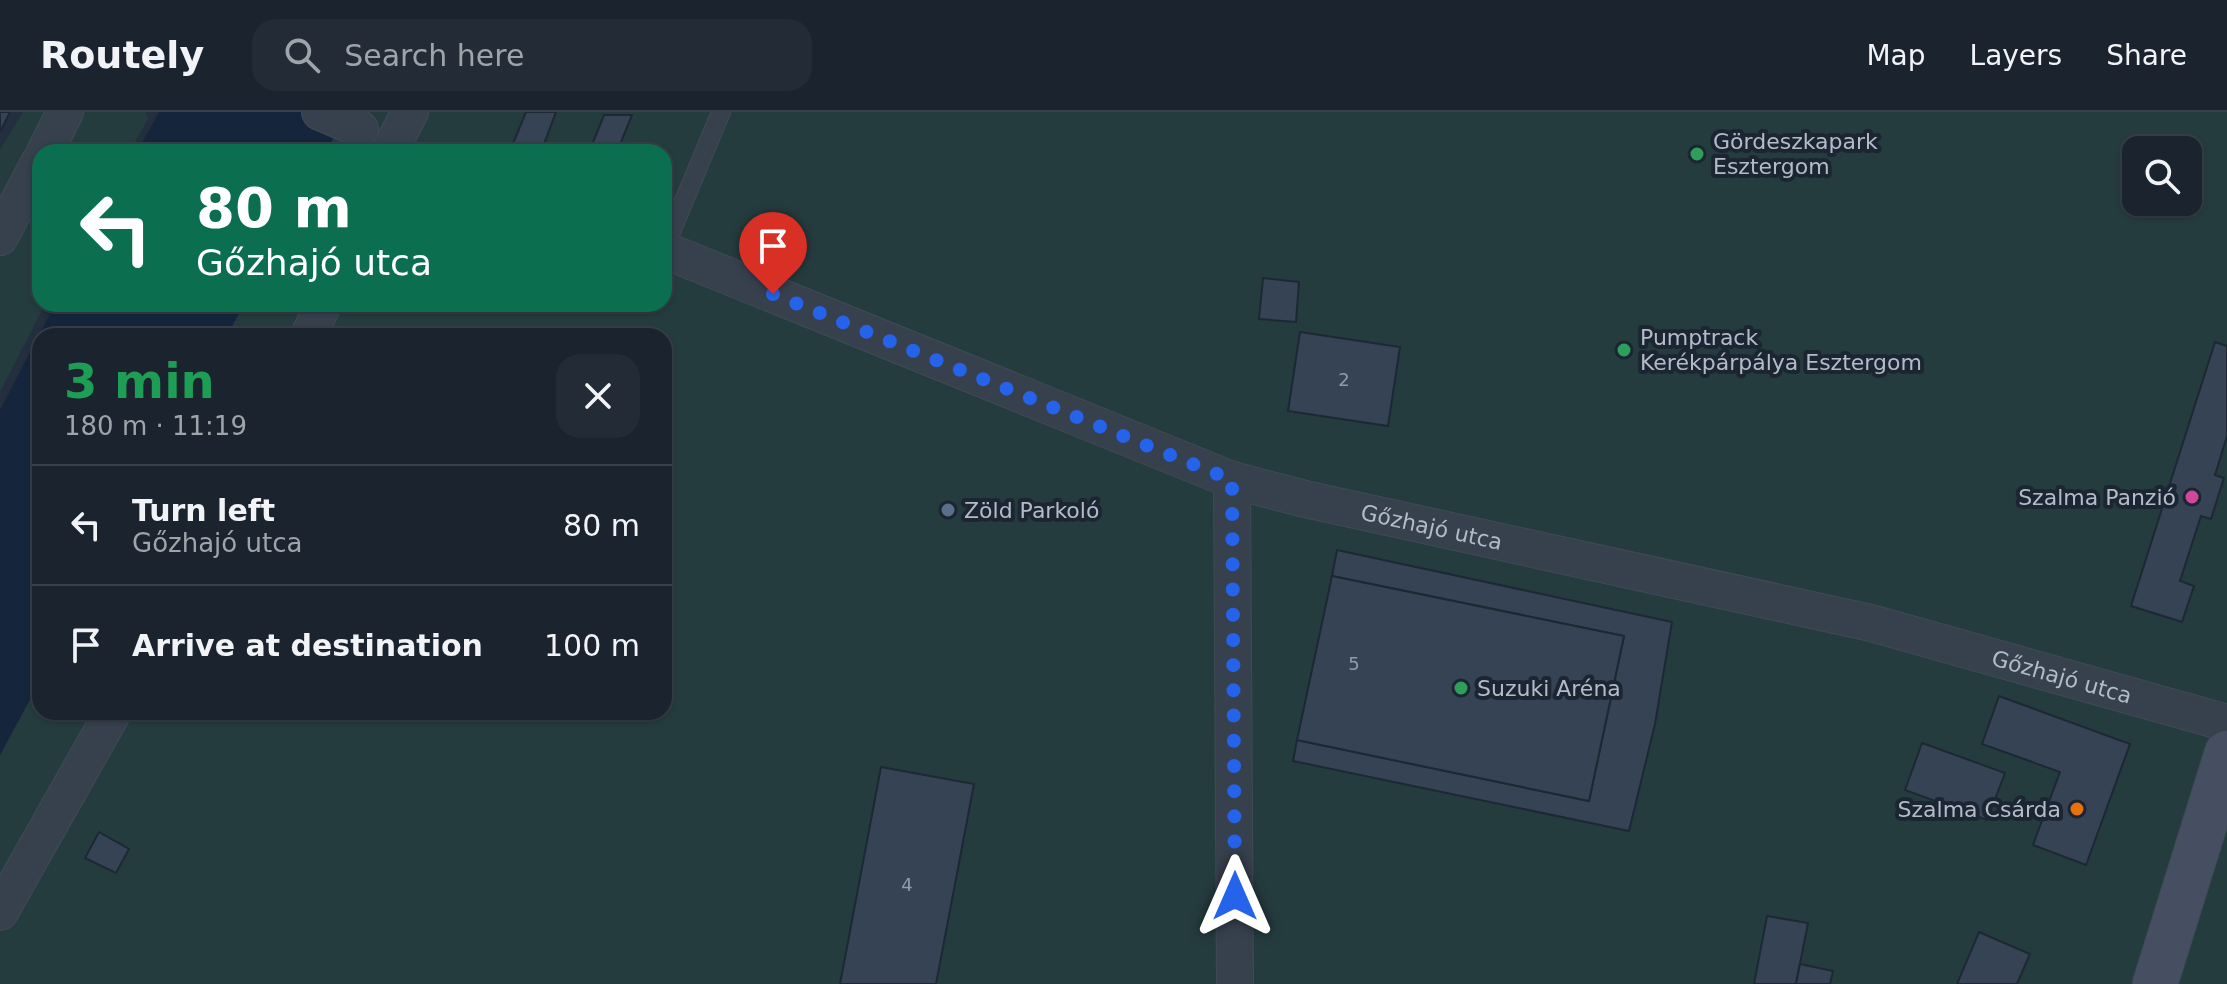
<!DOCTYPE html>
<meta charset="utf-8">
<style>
:root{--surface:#1a232e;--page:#232b36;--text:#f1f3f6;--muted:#9fa4aa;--line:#38404a}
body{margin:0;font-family:"DejaVu Sans",sans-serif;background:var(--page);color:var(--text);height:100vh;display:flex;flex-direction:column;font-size:30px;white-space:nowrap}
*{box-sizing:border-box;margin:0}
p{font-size:26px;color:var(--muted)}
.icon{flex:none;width:44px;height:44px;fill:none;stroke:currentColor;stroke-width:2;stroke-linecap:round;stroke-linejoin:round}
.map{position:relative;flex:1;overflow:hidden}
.side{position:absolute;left:32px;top:216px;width:640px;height:392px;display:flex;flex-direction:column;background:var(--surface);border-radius:24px;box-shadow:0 2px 6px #0004,0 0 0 2px var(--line)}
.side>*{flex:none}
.guide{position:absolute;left:32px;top:32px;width:640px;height:168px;border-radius:24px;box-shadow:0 2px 6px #0004,0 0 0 2px var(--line);background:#0b6e4f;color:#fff;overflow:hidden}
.tools{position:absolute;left:2122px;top:24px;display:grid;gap:16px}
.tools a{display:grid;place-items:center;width:80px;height:80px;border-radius:16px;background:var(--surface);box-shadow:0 2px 6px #0004,0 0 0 2px var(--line);font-size:40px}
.pin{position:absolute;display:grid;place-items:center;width:68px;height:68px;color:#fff;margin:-82px -34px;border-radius:50% 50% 50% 0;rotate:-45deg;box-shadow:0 0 8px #0007}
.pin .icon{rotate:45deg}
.me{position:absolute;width:88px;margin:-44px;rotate:0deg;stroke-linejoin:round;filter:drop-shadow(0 0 6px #0008)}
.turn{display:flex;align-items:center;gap:28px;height:168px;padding:0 32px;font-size:36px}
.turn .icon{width:104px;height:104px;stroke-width:2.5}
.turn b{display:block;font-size:56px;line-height:68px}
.round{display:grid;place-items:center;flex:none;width:84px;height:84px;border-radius:24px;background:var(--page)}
.overview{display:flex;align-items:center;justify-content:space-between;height:136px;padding:0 32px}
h1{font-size:48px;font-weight:700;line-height:60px;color:#1e9e55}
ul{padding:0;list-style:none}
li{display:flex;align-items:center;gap:24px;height:120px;padding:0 32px;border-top:2px solid var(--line)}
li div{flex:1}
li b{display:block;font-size:30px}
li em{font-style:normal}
header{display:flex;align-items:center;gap:48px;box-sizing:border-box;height:112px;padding:0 40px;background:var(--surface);border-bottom:2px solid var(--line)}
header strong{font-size:38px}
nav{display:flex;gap:44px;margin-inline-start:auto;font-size:28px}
.search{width:560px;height:72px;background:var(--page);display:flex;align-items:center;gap:20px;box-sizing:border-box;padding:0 28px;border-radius:24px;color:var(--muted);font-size:30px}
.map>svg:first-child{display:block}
</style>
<header>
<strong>Routely</strong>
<div class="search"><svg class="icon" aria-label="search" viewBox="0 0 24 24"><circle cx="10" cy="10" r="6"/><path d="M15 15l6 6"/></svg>Search here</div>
<nav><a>Map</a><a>Layers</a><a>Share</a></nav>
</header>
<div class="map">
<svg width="2227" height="872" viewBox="0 0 2227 872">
<rect width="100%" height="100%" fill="#232f3e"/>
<g fill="#253c3f" fill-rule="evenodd">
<polygon points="23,0 146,0 148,7 129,40 40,40 40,192 45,192 0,280 0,38"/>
<path d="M347,0H2227V872H0V643L40,569V600H664V224H227L244,192H664V40H326ZM2136,38H2188V90H2136Z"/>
</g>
<g fill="#15263c">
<polygon points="159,0 347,0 326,40 137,40"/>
<polygon points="55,192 244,192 227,224 40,224 40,569 0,643 0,298"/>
</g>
<g fill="#354354" stroke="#1e2835" stroke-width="2">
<polygon points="0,0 10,0 0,20"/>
<polygon points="526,0 556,0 541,40 527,40 512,34"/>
<polygon points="604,3 632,3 617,40 589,40"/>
<polygon points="1263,166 1299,170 1296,210 1259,207"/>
<polygon points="1300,220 1400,235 1388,314 1288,299"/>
<polygon points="2215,230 2227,234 2227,324 2215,363 2224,366 2211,407 2201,404 2180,469 2194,474 2182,510 2131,494"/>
<polygon points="1337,438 1672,510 1655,612 1629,719 1293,649 1297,628 1589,689 1624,524 1332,464"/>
<polygon points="1332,464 1624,524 1589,689 1297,628"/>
<polygon points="1999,584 2130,632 2086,753 2033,733 2060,660 1982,632"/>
<polygon points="1922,631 2005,661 1987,708 1905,678"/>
<polygon points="881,655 974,672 936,872 840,872"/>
<polygon points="99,720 129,737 116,761 85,746"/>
<polygon points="1767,804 1808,811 1796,872 1754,872"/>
<polygon points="1979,820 2030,842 2017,872 1957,872"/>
<polygon points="1800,852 1833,859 1830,872 1796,872"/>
</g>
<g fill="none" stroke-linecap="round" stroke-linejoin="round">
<defs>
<polyline id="lane" points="664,137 721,0"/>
<g id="street">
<polyline points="320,0 360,17"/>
<polyline points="45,40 65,0"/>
<polyline points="389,40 410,0"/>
<polyline points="0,125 40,49"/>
<path id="s1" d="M664,138L1232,368L1305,387L1871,511L2227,611"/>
<polyline points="309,224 323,192"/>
<polyline points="1232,368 1235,872"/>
<polyline points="0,800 113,600"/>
</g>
<polyline id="secondary" points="2155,872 2227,641"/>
</defs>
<use href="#lane" stroke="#404a57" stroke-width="20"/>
<use href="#street" stroke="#404a57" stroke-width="38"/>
<use href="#secondary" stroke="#404a57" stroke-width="46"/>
<use href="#lane" stroke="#37414e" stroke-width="18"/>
<use href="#street" stroke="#37414e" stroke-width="36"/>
<use href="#secondary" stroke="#454f61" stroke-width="44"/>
</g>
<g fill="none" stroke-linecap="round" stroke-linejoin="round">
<polyline stroke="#2563eb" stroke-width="14" stroke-dasharray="0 25.2" points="773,182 1232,368 1235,784"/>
</g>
<g fill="#2e9e5b" stroke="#1c2633" stroke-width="3">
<circle cx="1697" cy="42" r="8"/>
<circle cx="1624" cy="238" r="8"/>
<circle cx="1461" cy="576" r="8"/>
</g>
<circle fill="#d1479c" stroke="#1c2633" stroke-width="3" cx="2192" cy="385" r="8"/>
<circle fill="#5c6f8a" stroke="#1c2633" stroke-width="3" cx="948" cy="398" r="8"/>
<circle fill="#e8710a" stroke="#1c2633" stroke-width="3" cx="2077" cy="697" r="8"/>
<g text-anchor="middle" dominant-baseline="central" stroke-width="8" stroke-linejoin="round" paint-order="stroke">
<g font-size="18" fill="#929baa">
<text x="1344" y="267">2</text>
<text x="1354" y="551">5</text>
<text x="907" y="772">4</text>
</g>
<g font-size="22" fill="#b3bbc9" stroke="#1c2633" text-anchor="start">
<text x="1713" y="29">Gördeszkapark<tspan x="1713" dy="25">Esztergom</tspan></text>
<text x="1640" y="225">Pumptrack<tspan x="1640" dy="25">Kerékpárpálya Esztergom</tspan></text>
<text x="2176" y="385" text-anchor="end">Szalma Panzió</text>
<text x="964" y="398">Zöld Parkoló</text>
<text x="1477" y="576">Suzuki Aréna</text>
<text x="2061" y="697" text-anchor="end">Szalma Csárda</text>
</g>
<g font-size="22" fill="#b3bbc9" stroke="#1c2633">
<text stroke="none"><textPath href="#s1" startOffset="818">Gőzhajó utca</textPath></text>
<text stroke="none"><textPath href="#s1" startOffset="1466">Gőzhajó utca</textPath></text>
</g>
</g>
</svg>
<div class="tools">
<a><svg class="icon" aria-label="search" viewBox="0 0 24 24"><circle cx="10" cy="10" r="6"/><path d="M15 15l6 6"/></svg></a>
</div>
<div class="pin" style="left:773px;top:182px;background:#d93025"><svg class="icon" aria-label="arrive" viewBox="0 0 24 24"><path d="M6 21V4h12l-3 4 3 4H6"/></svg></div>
<svg class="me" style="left:1235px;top:784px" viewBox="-20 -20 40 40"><path d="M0-17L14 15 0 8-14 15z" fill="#2563eb" stroke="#fff" stroke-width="4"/></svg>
<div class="guide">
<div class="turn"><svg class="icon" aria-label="left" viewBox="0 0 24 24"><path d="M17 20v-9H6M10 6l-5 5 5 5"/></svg><div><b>80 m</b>Gőzhajó utca</div></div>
</div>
<section class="side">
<div class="overview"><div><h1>3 min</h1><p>180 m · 11:19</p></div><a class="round"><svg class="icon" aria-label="close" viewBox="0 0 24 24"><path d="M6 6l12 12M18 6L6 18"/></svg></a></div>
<ul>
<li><svg class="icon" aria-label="left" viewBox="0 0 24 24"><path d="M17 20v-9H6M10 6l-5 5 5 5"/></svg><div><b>Turn left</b><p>Gőzhajó utca</p></div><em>80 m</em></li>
<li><svg class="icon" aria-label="arrive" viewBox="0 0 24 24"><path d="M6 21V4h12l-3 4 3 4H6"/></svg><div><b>Arrive at destination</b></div><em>100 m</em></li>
</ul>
</section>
</div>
